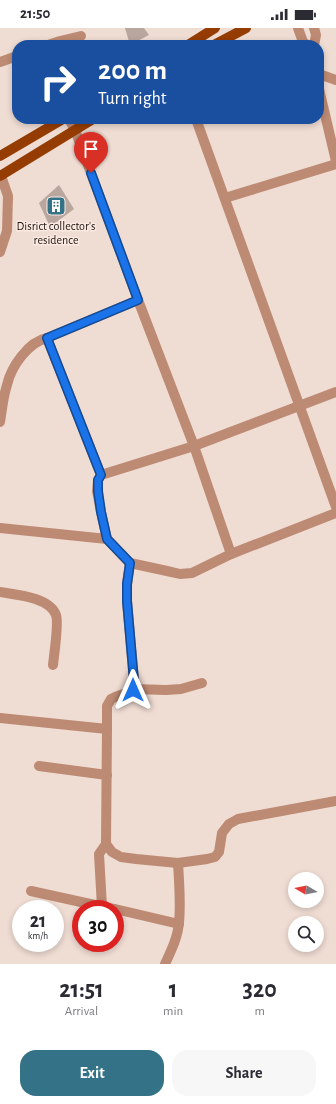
<!DOCTYPE html>
<style>
:root{--surface:#fff;--page:#f7f7f7;--text:#2b2b33;--muted:#7c7c81;--accent:#347288}
body{margin:0;font-family:"Alegreya Sans",sans-serif;background:var(--page);color:var(--text);height:100vh;display:flex;flex-direction:column;font-size:15px;white-space:nowrap}
*{box-sizing:border-box;margin:0}
p{font-size:13px;color:var(--muted)}
.icon{flex:none;width:22px;height:22px;fill:none;stroke:currentColor;stroke-width:2;stroke-linecap:round;stroke-linejoin:round}
.map{position:relative;height:936px;overflow:hidden}
.sheet{display:flex;flex-direction:column;background:var(--surface);flex:1}
.sheet>*{flex:none}
.banner{position:absolute;left:12px;top:12px;width:312px;height:84px;border-radius:16px;box-shadow:0 2px 6px #0003;background:#1a4fa0;color:#fff;overflow:hidden}
.needle{width:26px;rotate:280deg}
.controls{position:absolute;left:288px;top:844px;display:grid;gap:8px}
.controls a{display:grid;place-items:center;width:36px;height:36px;border-radius:50%;background:var(--surface);box-shadow:0 2px 6px #0003;font-size:20px}
.speed{position:absolute;left:12px;top:872px;display:flex;gap:8px;font-size:20px;font-weight:700;text-align:center}
.speed>*{display:grid;place-content:center;width:52px;height:52px;border-radius:50%;background:var(--surface);box-shadow:0 2px 6px #0003;line-height:1}
.speed small{font-size:10px;font-weight:400}
.speed .limit{border:6px solid #d22;background:#fff;color:#111}
.pin{position:absolute;display:grid;place-items:center;width:34px;height:34px;color:#fff;margin:-41px -17px;border-radius:50% 50% 50% 0;rotate:-45deg;box-shadow:0 0 4px #0007}
.pin .icon{rotate:45deg}
.me{position:absolute;width:44px;margin:-22px;rotate:0deg;stroke-linejoin:round;filter:drop-shadow(0 0 3px #0008)}
.turn{display:flex;align-items:center;gap:14px;height:84px;padding:0 20px;font-size:18px}
.turn .icon{width:52px;height:52px;stroke-width:2.5}
.turn b{display:block;font-size:28px;line-height:34px}
.eta{display:flex;justify-content:space-evenly;align-items:center;height:68px;text-align:center}
.eta b{font-size:24px;font-weight:700;line-height:28px}
.button{display:flex;gap:8px;margin-top:auto;padding:8px 20px}
.button a{flex:1;height:46px;border-radius:16px;background:var(--accent);color:#fff;font-size:16px;font-weight:700;line-height:46px;text-align:center}
.button a+a{background:var(--page);color:var(--text)}
.status{display:flex;justify-content:space-between;align-items:center;height:28px;padding:0 20px;background:var(--surface);direction:ltr}
.status svg{height:11px;fill:currentColor}
.map>svg:first-child{display:block}
</style>
<div class="status"><b>21:50</b><svg viewBox="0 0 49 12"><path d="M0 12V9h3v3zM5 12V6h3v6zM10 12V3h3v9zM15 12V0h3v12zM26 1h20v11H26zM47 4h2v5h-2z"/></svg></div>
<div class="map">
<svg width="336" height="936" viewBox="0 0 336 936">
<rect width="100%" height="100%" fill="#efdcd3"/>
<g fill="#b9a79f">
<polygon points="125,0 144,0 149,7 130,17"/>
<polygon points="59,157 74,181 50,199 39,175"/>
</g>
<g fill="none" stroke-linecap="round" stroke-linejoin="round">
<g stroke="#bd8a73" stroke-width="10">
<polyline points="298,0 303,14 307,17"/>
<polyline points="48,17 60,13 81,8"/>
<polyline points="314,17 316,7 314,0"/>
<polyline points="0,34 17,28"/>
<polyline points="319,46 336,52"/>
<polyline points="319,61 336,133"/>
<polyline points="69,91 75,102 138,272 194,418 101,447 98,452 97,463 101,484 107,511 130,535 167,543 180,546 192,545 231,526 336,485"/>
<polyline points="196,91 336,479"/>
<polyline points="225,170 336,136"/>
<polyline points="0,224 7,203 8,168 1,148"/>
<polyline points="47,310 101,447"/>
<path d="M0,394C2,382 3,369 7,357C11,339 28,314 47,310L138,272"/>
<polyline points="0,500 107,511"/>
<polyline points="231,526 194,418 336,364"/>
<path d="M0,564C17,567 49,569 56,587C59,595 54,627 53,637"/>
<polyline points="133,661 166,662 181,661 202,655"/>
<path d="M0,690L107,701V678L111,671C118,667 126,666 133,661L134,653L127,573V557L130,535"/>
<polyline points="107,701 106,816 112,824 121,829 136,831 178,835 207,831 215,829 219,824 222,805 229,796 238,791 336,773"/>
<polyline points="39,738 107,747"/>
<polyline points="31,863 113,881"/>
<polyline points="102,879 99,826 106,816"/>
<polyline points="115,881 179,896"/>
<path d="M165,936C171,923 178,909 179,894C181,875 179,854 178,835"/>
</g>
<g stroke="#953c03" stroke-width="10">
<polyline points="188,17 215,0"/>
<polyline points="214,17 246,0"/>
<polyline points="0,128 63,91"/>
<polyline points="0,148 93,91"/>
</g>
</g>
<g fill="none" stroke-linecap="round" stroke-linejoin="round">
<defs>
<polyline id="route" points="91,145 138,272 47,310 101,447 98,452 98,463 101,484 107,511 130,535 127,556 127,573 134,653 133,662"/>
</defs>
<use href="#route" stroke="#114b97" stroke-width="10"/>
<use href="#route" stroke="#1a73e8" stroke-width="7"/>
</g>
<defs>
<symbol id="building-square" viewBox="-11 -11 22 22"><rect x="-9" y="-9" width="18" height="18" rx="4" fill="#347288" stroke="#fce9e1"/><path d="M-4-6H4V6H1V3H-1V6H-4ZM-2.5-4.3h1.7v1.8h-1.7ZM.8-4.3h1.7v1.8H.8ZM-2.5-1h1.7V.8h-1.7ZM.8-1h1.7V.8H.8Z" fill="#fff"/></symbol>
</defs>
<g fill-rule="evenodd">
<use href="#building-square" x="45" y="167" width="22" height="22"/>
</g>
<g text-anchor="middle" dominant-baseline="central" stroke-width="3" stroke-linejoin="round" paint-order="stroke">
<g font-size="12" fill="#1e1714" stroke="#fce9e1">
<text x="56" y="198">Disrict collector's<tspan x="56" dy="14">residence</tspan></text>
</g>
</g>
</svg>
<div class="controls">
<a><svg class="needle" viewBox="-14 -14 28 28"><path d="M0-13l5 13h-10z" fill="#e53935"/><path d="M0 13l5-13h-10z" fill="#7c7c81"/></svg></a>
<a><svg class="icon" aria-label="search" viewBox="0 0 24 24"><circle cx="10" cy="10" r="6"/><path d="M15 15l6 6"/></svg></a>
</div>
<div class="speed"><div>21<small>km/h</small></div><div class="limit">30</div></div>
<div class="pin" style="left:91px;top:145px;background:#d93025"><svg class="icon" aria-label="arrive" viewBox="0 0 24 24"><path d="M6 21V4h12l-3 4 3 4H6"/></svg></div>
<svg class="me" style="left:133px;top:662px" viewBox="-20 -20 40 40"><path d="M0-17L14 15 0 8-14 15z" fill="#1a73e8" stroke="#fff" stroke-width="4"/></svg>
<div class="banner">
<div class="turn"><svg class="icon" aria-label="right" viewBox="0 0 24 24"><path d="M7 20v-9h11M14 6l5 5-5 5"/></svg><div><b>200 m</b>Turn right</div></div>
</div>
</div>
<section class="sheet">
<div class="eta">
<div><b>21:51</b><p>Arrival</p></div>
<div><b>1</b><p>min</p></div>
<div><b>320</b><p>m</p></div>
</div>
<div class="button"><a>Exit</a><a>Share</a></div>
</section>
